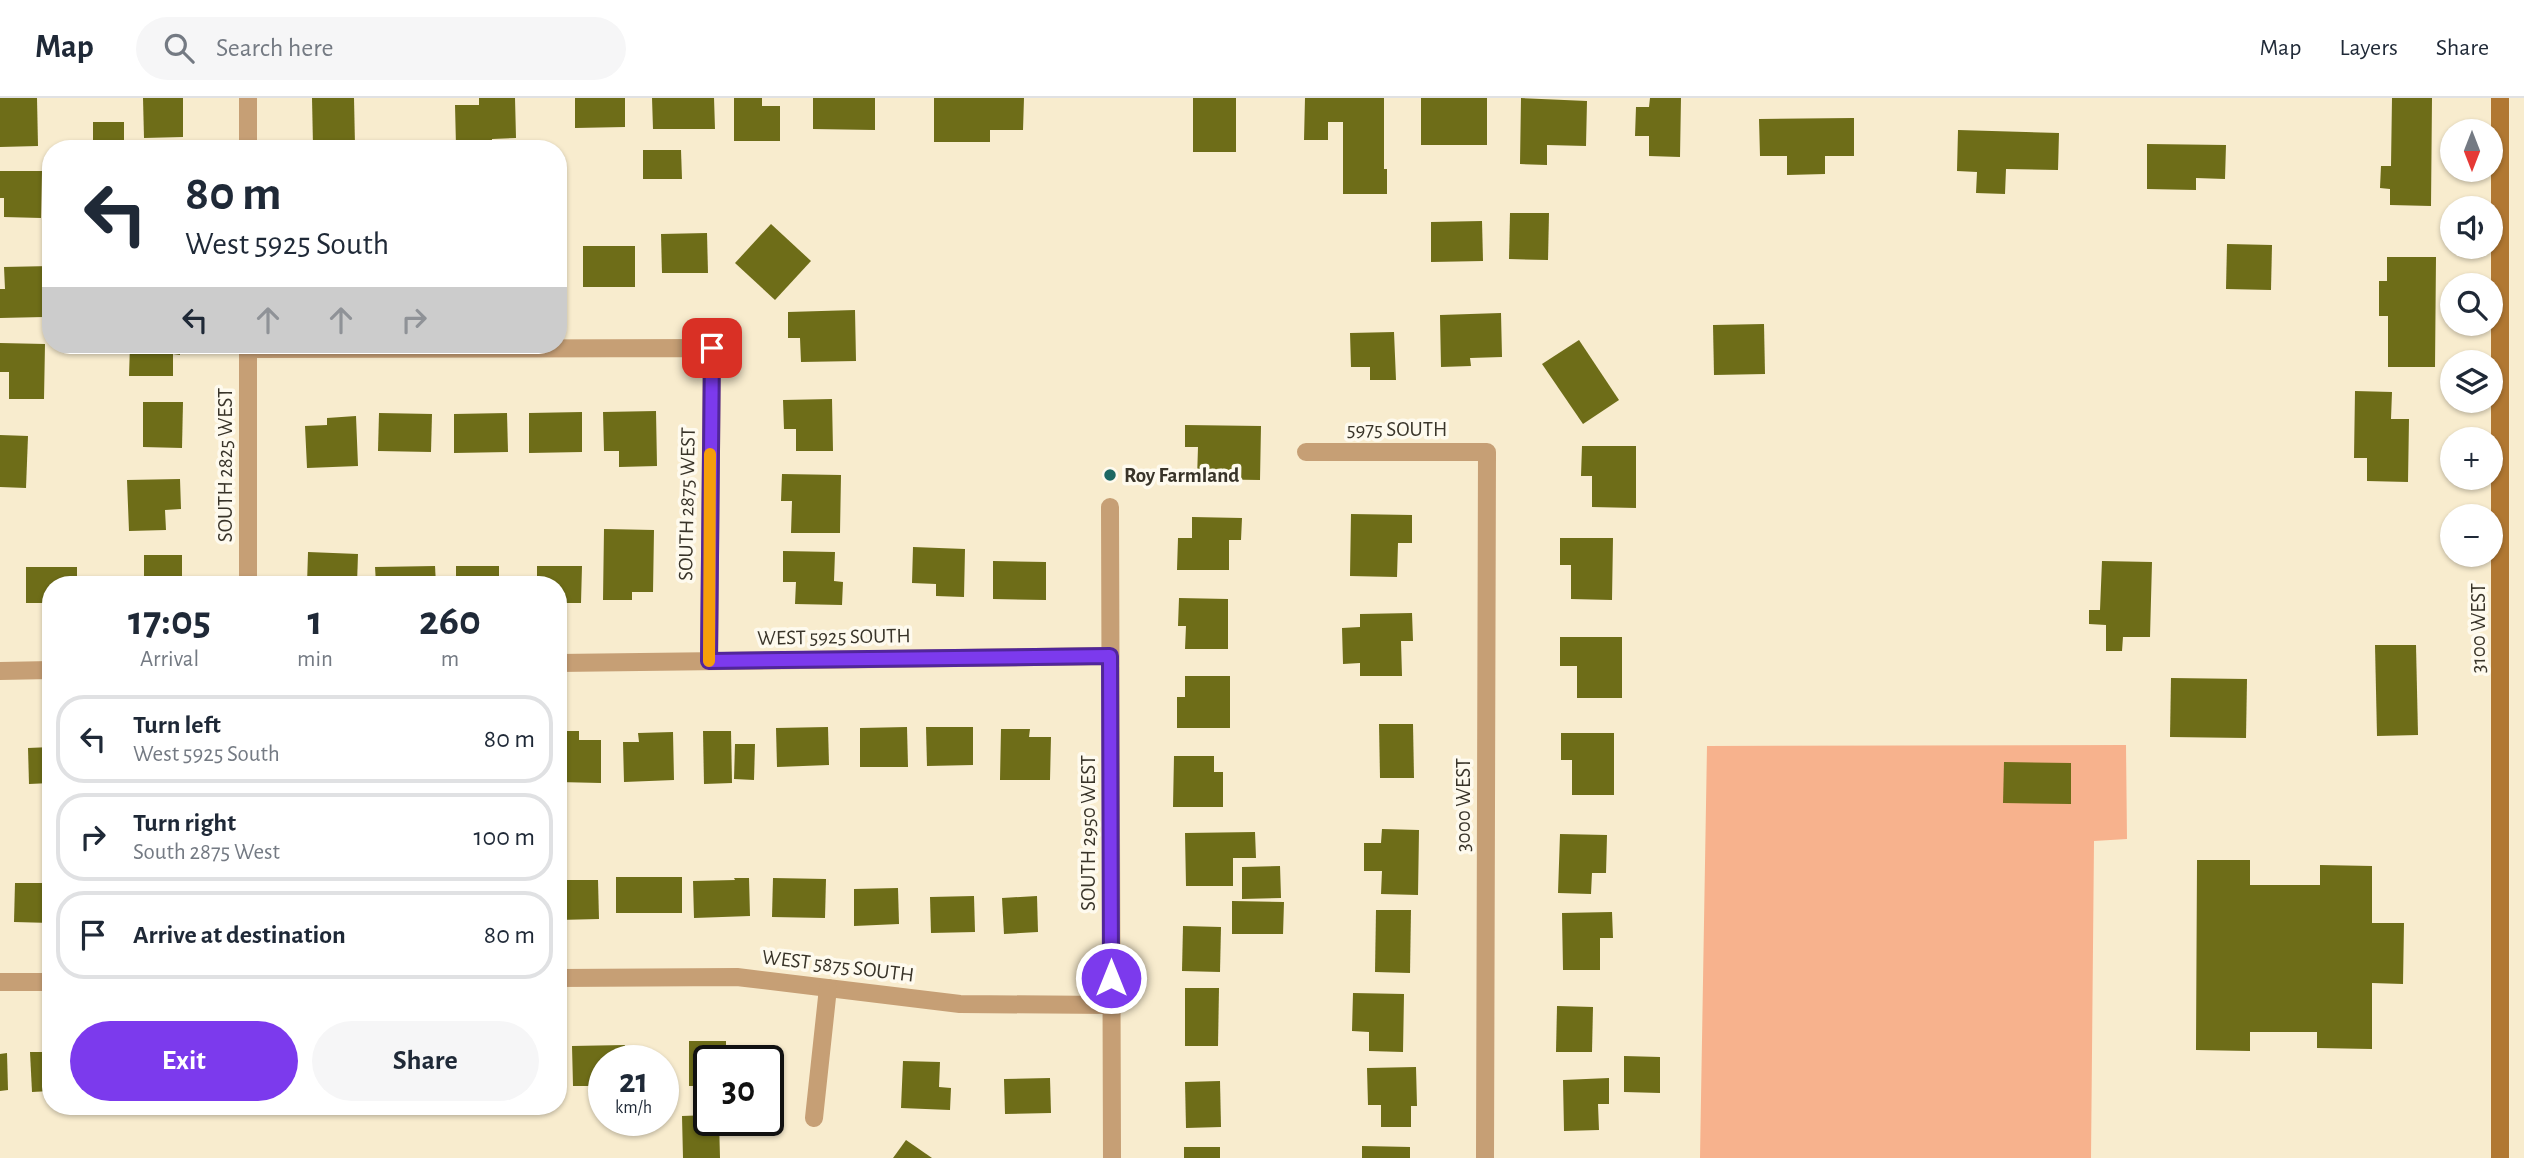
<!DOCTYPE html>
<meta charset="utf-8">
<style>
:root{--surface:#fff;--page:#f6f6f7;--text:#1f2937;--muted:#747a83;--line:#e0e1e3;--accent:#7c3aed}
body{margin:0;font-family:"Alegreya Sans",sans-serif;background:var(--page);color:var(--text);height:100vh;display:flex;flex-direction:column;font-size:26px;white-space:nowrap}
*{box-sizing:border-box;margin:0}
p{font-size:23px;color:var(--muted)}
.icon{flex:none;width:38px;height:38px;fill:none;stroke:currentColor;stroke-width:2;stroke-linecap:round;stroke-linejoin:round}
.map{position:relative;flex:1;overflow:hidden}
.drawer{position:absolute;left:42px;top:478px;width:525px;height:539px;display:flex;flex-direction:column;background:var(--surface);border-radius:28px;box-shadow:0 2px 5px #0004}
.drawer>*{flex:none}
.banner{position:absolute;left:42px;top:42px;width:525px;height:214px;border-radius:28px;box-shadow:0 2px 5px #0004;background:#fff;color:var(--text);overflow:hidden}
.needle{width:46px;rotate:180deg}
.controls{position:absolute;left:2440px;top:21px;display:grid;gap:14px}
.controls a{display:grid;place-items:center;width:63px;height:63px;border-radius:50%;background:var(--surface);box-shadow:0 2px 5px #0004;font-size:35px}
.speed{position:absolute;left:588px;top:947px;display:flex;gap:14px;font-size:35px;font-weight:700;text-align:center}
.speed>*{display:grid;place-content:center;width:91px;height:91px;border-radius:50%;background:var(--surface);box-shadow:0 2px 5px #0004;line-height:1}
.speed small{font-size:18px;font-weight:400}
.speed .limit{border:4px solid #111;border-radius:10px;background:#fff;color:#111}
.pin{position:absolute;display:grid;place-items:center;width:60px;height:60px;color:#fff;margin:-30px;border-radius:14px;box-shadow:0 4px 10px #0006}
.me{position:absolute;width:77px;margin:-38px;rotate:0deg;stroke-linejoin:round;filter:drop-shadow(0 0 5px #0008)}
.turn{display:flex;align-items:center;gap:24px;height:147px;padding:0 28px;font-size:32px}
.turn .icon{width:91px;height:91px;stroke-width:2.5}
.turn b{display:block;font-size:49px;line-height:60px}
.lanes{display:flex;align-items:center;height:66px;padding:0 28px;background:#0003;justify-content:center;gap:35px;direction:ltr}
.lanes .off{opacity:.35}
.eta{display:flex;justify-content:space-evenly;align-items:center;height:119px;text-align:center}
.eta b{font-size:42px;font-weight:600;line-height:49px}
.primary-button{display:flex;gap:14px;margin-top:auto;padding:14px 28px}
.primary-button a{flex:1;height:80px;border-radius:42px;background:var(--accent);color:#fff;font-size:28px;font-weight:600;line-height:80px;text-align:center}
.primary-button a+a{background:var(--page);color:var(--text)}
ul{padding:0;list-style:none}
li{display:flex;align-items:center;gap:21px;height:88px;margin:0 14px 10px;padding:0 14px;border:4px solid var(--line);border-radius:28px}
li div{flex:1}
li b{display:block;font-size:26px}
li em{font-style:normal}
header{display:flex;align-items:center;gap:42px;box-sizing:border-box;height:98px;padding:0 35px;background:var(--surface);border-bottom:2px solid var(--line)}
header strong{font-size:33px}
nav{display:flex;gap:38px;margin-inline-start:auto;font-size:24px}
.search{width:490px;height:63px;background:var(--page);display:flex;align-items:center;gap:18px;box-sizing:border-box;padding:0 24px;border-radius:38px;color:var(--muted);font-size:26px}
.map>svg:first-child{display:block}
</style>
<header>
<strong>Map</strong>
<div class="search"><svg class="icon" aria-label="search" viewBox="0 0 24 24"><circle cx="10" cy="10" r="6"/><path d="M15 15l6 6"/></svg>Search here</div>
<nav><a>Map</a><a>Layers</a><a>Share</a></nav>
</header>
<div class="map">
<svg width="2524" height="1060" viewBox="0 0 2524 1060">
<rect width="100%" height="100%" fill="#f8ecce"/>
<polygon fill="#f7b28d" points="2126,647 2127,741 2094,743 2091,1060 1700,1060 1707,648"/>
<g fill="#6e6d18">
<polygon points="0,0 37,0 38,48 0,49"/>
<polygon points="143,0 183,0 183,39 144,40"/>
<polygon points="312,0 354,0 355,48 313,48"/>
<polygon points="479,0 515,0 516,40 492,41 492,47 456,48 455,7 479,7"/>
<polygon points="575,0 625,0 625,29 575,30"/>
<polygon points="652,0 714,0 715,31 653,31"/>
<polygon points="734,0 762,0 762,8 780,8 780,43 734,43"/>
<polygon points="813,0 875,0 875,32 813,31"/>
<polygon points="934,0 1024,0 1023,32 990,32 990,44 934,44"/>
<rect x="1193" y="0" width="43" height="54"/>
<polygon points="1305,0 1384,0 1384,71 1387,71 1387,96 1343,96 1343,24 1328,24 1328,42 1304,42"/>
<rect x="1421" y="0" width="66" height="47"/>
<polygon points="1521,0 1587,3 1586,48 1547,47 1547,67 1520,66"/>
<polygon points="1650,0 1681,0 1680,59 1649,58 1649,38 1635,38 1636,9 1649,9"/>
<polygon points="2392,0 2432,0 2431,108 2390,107 2390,91 2380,90 2381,68 2391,68"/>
<polygon points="1854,20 1854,58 1825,58 1825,76 1787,77 1787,58 1760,58 1759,21"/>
<rect x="93" y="24" width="31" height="27"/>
<polygon points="1958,32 2059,35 2058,72 2006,71 2005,96 1976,95 1977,74 1957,73"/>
<polygon points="2147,46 2226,47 2225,81 2196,80 2196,92 2147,91"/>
<polygon points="643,52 681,52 682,81 643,81"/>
<polygon points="0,73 42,73 41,120 4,119 4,100 0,100"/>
<polygon points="1510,115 1549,115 1548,162 1509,161"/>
<polygon points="1482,123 1483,163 1431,164 1431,124"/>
<polygon points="771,126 811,163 775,202 735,165"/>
<polygon points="707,135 708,175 662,175 661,136"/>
<polygon points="2227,146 2272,147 2271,192 2226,191"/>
<rect x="583" y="148" width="52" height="41"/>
<polygon points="2387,159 2436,159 2435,269 2388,269 2388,218 2379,218 2379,183 2387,183"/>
<polygon points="51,168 51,187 43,187 44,219 0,220 0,191 5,191 4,169"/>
<polygon points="855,212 856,263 801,264 800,240 788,240 788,214"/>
<polygon points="1501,215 1502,259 1470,260 1471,268 1441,269 1440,217"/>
<polygon points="1764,226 1765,276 1714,277 1713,227"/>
<polygon points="1394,234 1396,282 1370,282 1370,269 1351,269 1350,235"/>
<polygon points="1579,242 1619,302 1583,326 1542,266"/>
<polygon points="0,245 45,246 44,301 9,301 9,274 0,274"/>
<polygon points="130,247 180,247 180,257 173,256 173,278 129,278"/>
<polygon points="2355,293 2392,294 2391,321 2409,321 2408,384 2367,383 2367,360 2354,360"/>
<polygon points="832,301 833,353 796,353 796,331 784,331 783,302"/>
<polygon points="143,304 183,304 182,350 143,349"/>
<polygon points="656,313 657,368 619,369 619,353 604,353 603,314"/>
<polygon points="582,314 582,354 529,355 529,315"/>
<polygon points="379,315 432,316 431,354 378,353"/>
<polygon points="507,315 508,354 454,355 454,316"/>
<polygon points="356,318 358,368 307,370 305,328 327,327 327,320"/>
<polygon points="1185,327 1261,328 1260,382 1197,381 1198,349 1185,349"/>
<polygon points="0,337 28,338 26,390 0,389"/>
<polygon points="1582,348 1636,348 1636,410 1592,409 1592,378 1581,378"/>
<polygon points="782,376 841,377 840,435 791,435 792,403 781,403"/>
<polygon points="180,381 181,411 165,412 166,432 129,433 127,382"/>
<polygon points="1351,416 1412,417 1412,445 1398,445 1397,479 1350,478"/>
<polygon points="1192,419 1242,420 1241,442 1229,442 1229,472 1177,472 1178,440 1192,440"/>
<polygon points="604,431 654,432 653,494 632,494 632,502 603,502"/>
<polygon points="1560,440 1613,440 1612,502 1571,501 1571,467 1560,467"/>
<polygon points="913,449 965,451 964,499 936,498 936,486 912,485"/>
<polygon points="783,453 835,454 834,483 843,484 842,507 795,506 796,484 783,484"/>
<polygon points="308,454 358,456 357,486 307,486"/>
<rect x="144" y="457" width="38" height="29"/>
<polygon points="993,463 1046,464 1046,502 993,501"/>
<polygon points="2102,463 2152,464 2150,539 2123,539 2122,553 2106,553 2106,527 2089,526 2089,512 2100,512"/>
<polygon points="435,468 436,486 376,486 375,469"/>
<rect x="456" y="468" width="43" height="18"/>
<polygon points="537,468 582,468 581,505 558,505 558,486 537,486"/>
<polygon points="26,469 77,469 77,486 51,486 51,505 26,505"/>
<polygon points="1179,500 1228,501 1228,551 1185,551 1186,528 1178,528"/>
<polygon points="1412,515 1413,543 1401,543 1402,578 1360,578 1360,565 1343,566 1342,530 1360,529 1360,516"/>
<polygon points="1560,539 1622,539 1622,600 1577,600 1577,568 1560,568"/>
<polygon points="2375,547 2416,547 2418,637 2377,638"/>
<polygon points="1185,578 1230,578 1230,630 1177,630 1177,599 1185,599"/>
<polygon points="2171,580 2247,581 2246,640 2170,639"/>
<polygon points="1379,626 1413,626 1414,680 1380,680"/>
<polygon points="828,629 829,667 777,669 776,630"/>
<polygon points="907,629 908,669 860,669 860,630"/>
<polygon points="926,629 973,629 973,667 927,668"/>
<polygon points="1001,631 1030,631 1029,639 1051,639 1050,682 1000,682"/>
<polygon points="558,633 579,633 579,642 601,642 601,685 558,684"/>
<polygon points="703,633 731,633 732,685 704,686"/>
<polygon points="673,634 674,682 624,684 623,644 639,644 638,635"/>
<polygon points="1561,635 1614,635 1614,697 1572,697 1572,662 1561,662"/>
<polygon points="735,646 755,646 754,682 734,681"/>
<polygon points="51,649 51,685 29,686 28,650"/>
<polygon points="1174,658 1214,658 1214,674 1223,674 1223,709 1173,709"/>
<polygon points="2004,664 2071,665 2071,706 2003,705"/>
<polygon points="1382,731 1419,732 1418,797 1381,796 1382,773 1364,773 1364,745 1381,745"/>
<polygon points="1255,734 1256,760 1233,760 1233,788 1186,788 1185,735"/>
<polygon points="1560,736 1607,737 1606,775 1592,775 1591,796 1558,795"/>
<polygon points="2197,762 2250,762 2250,787 2320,787 2320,767 2372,768 2372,825 2404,825 2403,886 2372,885 2372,951 2317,950 2317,934 2250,934 2250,953 2196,952"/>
<polygon points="1280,768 1281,800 1242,801 1242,769"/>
<rect x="616" y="779" width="66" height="36"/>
<polygon points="734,780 749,780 750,818 694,820 693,783 735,782"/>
<polygon points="773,780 826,781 825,820 772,819"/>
<polygon points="558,782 598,782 599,821 558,822"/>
<polygon points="15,785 51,785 51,825 14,824"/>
<polygon points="898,790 899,826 854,828 854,791"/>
<polygon points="974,798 975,834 931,835 930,799"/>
<polygon points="1037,798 1038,834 1004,836 1002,800"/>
<polygon points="1232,803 1284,804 1283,836 1232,836"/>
<polygon points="1376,812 1411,812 1410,875 1375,874"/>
<polygon points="1612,814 1613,840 1600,840 1600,872 1563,872 1562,815"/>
<polygon points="1183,828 1221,829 1220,874 1182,873"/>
<polygon points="1185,890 1219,890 1218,948 1185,948"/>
<polygon points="1353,895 1404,896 1403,954 1369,953 1369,934 1352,933"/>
<polygon points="1557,908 1593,909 1592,954 1556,954"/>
<polygon points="689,943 726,943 726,962 709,962 709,988 689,988"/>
<polygon points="625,947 626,962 604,962 604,988 573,988 572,948"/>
<polygon points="30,954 51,954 51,993 32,994"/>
<polygon points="7,955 8,992 0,993 0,956"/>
<polygon points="1624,958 1660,959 1660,995 1624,994"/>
<polygon points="903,963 940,964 939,989 951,990 950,1012 901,1010"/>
<polygon points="1416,969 1417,1008 1411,1008 1411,1029 1381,1029 1381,1007 1368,1007 1367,970"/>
<polygon points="1050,980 1051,1015 1005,1016 1004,981"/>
<polygon points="1609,980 1609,1006 1598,1006 1599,1032 1564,1033 1563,982"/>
<polygon points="1220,983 1221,1029 1186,1030 1185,984"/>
<rect x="130" y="1008" width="31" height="4"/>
<polygon points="709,1017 709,1022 719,1022 720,1060 683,1060 682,1018"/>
<polygon points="906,1042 932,1060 893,1060"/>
<polygon points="1362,1048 1410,1049 1410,1060 1362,1060"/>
<rect x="1184" y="1049" width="36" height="11"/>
</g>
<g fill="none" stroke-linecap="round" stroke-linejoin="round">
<g stroke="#c69f75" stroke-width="18">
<polyline points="248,51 248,0"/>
<polyline points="248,247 248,486"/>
<polyline points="248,251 712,250 709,563"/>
<polyline points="1306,354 1487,354 1485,1060"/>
<polyline points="1110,409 1112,1060"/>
<polyline points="558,565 1110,558"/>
<polyline points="0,573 51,572"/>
<polyline points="558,880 737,879 960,906 1112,907"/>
<polyline points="0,884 51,884"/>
<polyline points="814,1020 828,890"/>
</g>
<polyline stroke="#b17832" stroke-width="18" points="2500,0 2500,1060"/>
</g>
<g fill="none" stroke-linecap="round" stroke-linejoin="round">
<defs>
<polyline id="route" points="712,250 709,563 1110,558 1111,880"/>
</defs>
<use href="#route" stroke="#51269a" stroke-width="18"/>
<use href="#route" stroke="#7c3aed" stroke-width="12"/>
<polyline stroke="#f59e0b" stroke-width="12" points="709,563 710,356"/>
</g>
<circle fill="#1d6863" stroke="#fefaee" stroke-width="2.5" cx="1110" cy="377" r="7"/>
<g text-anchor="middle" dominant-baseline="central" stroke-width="7" stroke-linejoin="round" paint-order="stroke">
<g font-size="21" fill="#393429" stroke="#fefaee">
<text x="1397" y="331">5975 SOUTH</text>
<text transform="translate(225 367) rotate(-90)">SOUTH 2825 WEST</text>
<text transform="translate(687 406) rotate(-89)">SOUTH 2875 WEST</text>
<text transform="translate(2478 530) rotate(-90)">3100 WEST</text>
<text transform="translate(834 539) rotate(-1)">WEST 5925 SOUTH</text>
<text transform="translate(1463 707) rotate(-90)">3000 WEST</text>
<text transform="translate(1088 735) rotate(-90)">SOUTH 2950 WEST</text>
<text transform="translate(838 868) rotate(7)">WEST 5875 SOUTH</text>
</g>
<g font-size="21" font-weight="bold" fill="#393429" stroke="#fefaee" text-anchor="start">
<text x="1124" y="377">Roy Farmland</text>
</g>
</g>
</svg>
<div class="controls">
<a><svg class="needle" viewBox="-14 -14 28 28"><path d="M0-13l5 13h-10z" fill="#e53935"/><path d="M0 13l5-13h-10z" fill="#747a83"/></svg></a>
<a><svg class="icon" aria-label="sound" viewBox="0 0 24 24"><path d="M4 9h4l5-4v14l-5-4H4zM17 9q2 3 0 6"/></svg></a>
<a><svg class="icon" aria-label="search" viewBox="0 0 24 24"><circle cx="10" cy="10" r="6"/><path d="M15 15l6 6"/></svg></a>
<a><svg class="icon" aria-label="layers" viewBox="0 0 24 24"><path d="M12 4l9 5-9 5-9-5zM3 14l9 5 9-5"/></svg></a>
<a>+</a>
<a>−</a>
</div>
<div class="speed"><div>21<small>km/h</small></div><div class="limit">30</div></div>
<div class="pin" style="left:712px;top:250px;background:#d93025"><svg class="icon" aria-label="arrive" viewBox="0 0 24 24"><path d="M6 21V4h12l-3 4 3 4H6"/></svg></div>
<svg class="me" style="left:1111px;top:880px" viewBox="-20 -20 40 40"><circle r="17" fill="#7c3aed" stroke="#fff" stroke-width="3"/><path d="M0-11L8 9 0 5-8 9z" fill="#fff"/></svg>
<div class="banner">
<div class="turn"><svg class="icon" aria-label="left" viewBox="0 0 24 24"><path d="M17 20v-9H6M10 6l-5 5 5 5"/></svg><div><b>80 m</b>West 5925 South</div></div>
<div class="lanes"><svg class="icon" aria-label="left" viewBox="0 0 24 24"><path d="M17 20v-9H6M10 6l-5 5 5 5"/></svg><svg class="icon off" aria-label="ahead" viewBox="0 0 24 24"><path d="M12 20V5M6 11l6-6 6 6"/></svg><svg class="icon off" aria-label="ahead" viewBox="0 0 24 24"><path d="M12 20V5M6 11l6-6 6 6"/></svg><svg class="icon off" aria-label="right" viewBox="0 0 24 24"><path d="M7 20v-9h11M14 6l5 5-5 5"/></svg></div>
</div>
<section class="drawer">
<div class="eta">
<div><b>17:05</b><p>Arrival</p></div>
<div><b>1</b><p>min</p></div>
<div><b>260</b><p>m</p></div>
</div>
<ul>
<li><svg class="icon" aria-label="left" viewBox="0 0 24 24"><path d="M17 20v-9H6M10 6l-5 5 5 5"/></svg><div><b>Turn left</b><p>West 5925 South</p></div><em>80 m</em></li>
<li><svg class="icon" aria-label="right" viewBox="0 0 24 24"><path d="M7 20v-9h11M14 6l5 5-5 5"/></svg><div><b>Turn right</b><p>South 2875 West</p></div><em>100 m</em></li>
<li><svg class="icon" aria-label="arrive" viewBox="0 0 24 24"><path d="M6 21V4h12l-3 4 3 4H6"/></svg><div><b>Arrive at destination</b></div><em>80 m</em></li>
</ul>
<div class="primary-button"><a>Exit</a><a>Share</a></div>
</section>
</div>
